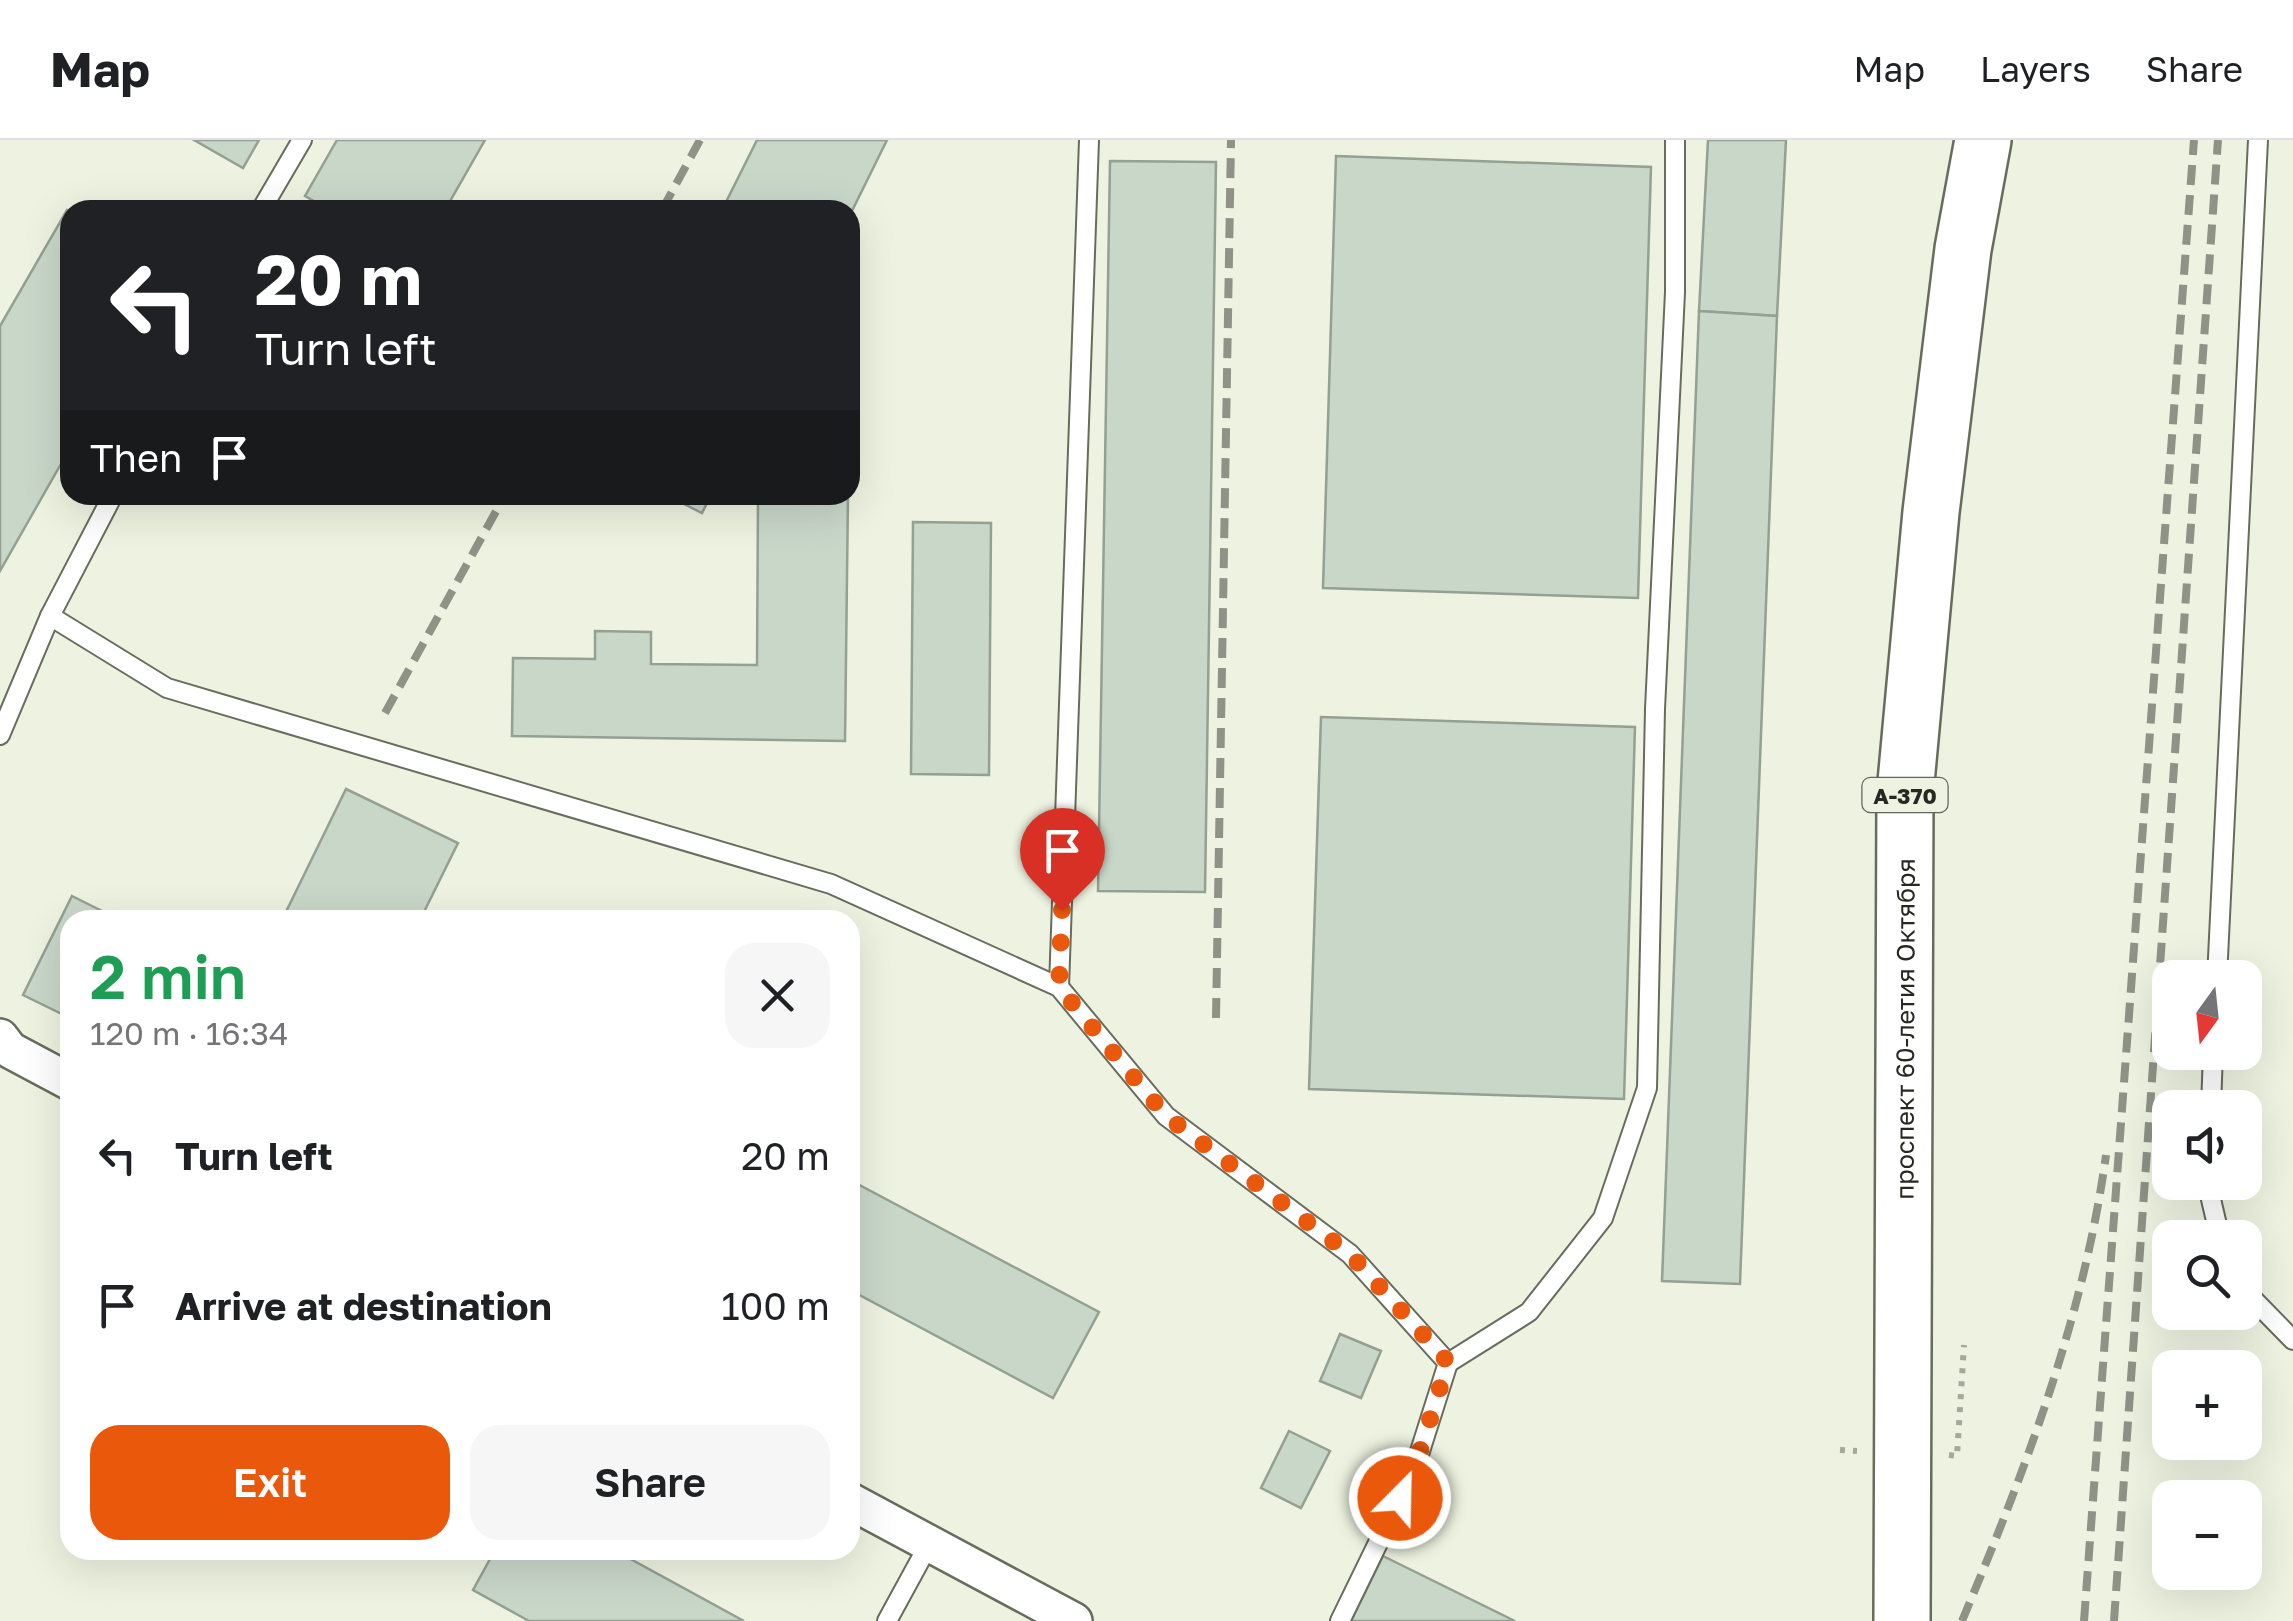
<!DOCTYPE html>
<meta charset="utf-8">
<style>
:root{--surface:#fff;--page:#f6f6f6;--text:#202124;--muted:#757577;--line:#e0e0e0;--accent:#ea580c}
body{margin:0;font-family:"Golos Text",sans-serif;background:var(--page);color:var(--text);height:100vh;display:flex;flex-direction:column;font-size:38px;white-space:nowrap}
*{box-sizing:border-box;margin:0}
p{font-size:32px;color:var(--muted)}
.icon{flex:none;width:55px;height:55px;fill:none;stroke:currentColor;stroke-width:2;stroke-linecap:round;stroke-linejoin:round}
.map{position:relative;flex:1;overflow:hidden}
.panel{position:absolute;left:60px;top:770px;width:800px;height:650px;display:flex;flex-direction:column;background:var(--surface);border-radius:30px;box-shadow:0 10px 40px #0002}
.panel>*{flex:none}
.guide{position:absolute;left:60px;top:60px;width:800px;height:305px;border-radius:30px;box-shadow:0 10px 40px #0002;background:#202124;color:#fff;overflow:hidden}
.needle{width:65px;rotate:195deg}
.fabs{position:absolute;left:2152px;top:820px;display:grid;gap:20px}
.fabs a{display:grid;place-items:center;width:110px;height:110px;border-radius:20px;background:var(--surface);box-shadow:0 10px 40px #0002;font-size:50px}
.pin{position:absolute;display:grid;place-items:center;width:85px;height:85px;color:#fff;margin:-102px -42px;border-radius:50% 50% 50% 0;rotate:-45deg;box-shadow:0 0 10px #0007}
.pin .icon{rotate:45deg}
.me{position:absolute;width:110px;margin:-55px;rotate:23deg;stroke-linejoin:round;filter:drop-shadow(0 0 8px #0008)}
.turn{display:flex;align-items:center;gap:35px;height:210px;padding:0 30px;font-size:45px}
.turn .icon{width:130px;height:130px;stroke-width:2.5}
.turn b{display:block;font-size:70px;line-height:85px}
.then{display:flex;align-items:center;height:95px;padding:0 30px;background:#0003;gap:20px;font-size:38px}
.round{display:grid;place-items:center;flex:none;width:105px;height:105px;border-radius:30px;background:var(--page)}
.head{display:flex;align-items:center;justify-content:space-between;height:170px;padding:0 30px}
h1{font-size:60px;font-weight:600;line-height:75px;color:#1e9e55}
.action{display:flex;gap:20px;margin-top:auto;padding:20px 30px}
.action a{flex:1;height:115px;border-radius:30px;background:var(--accent);color:#fff;font-size:40px;font-weight:600;line-height:115px;text-align:center}
.action a+a{background:var(--page);color:var(--text)}
ul{padding:0;list-style:none}
li{display:flex;align-items:center;gap:30px;height:150px;padding:0 30px}
li div{flex:1}
li b{display:block;font-size:38px}
li em{font-style:normal}
header{display:flex;align-items:center;gap:60px;box-sizing:border-box;height:140px;padding:0 50px;background:var(--surface);border-bottom:2px solid var(--line)}
header strong{font-size:48px}
nav{display:flex;gap:55px;margin-inline-start:auto;font-size:35px}
.map>svg:first-child{display:block}
</style>
<header>
<strong>Map</strong>
<nav><a>Map</a><a>Layers</a><a>Share</a></nav>
</header>
<div class="map">
<svg width="2293" height="1481" viewBox="0 0 2293 1481">
<rect width="100%" height="100%" fill="#eef3e1"/>
<g fill="#c9d7c9" stroke="#93a092" stroke-width="2.5">
<polygon points="194,0 259,0 243,28"/>
<polygon points="337,0 485,0 445,70 330,70 305,56"/>
<polygon points="757,0 887,0 850,75 850,70 722,70"/>
<polygon points="1708,0 1786,0 1777,176 1699,171"/>
<polygon points="1336,16 1651,27 1638,458 1323,448"/>
<polygon points="1110,21 1216,22 1205,752 1098,751"/>
<polygon points="67,70 70,72 70,308 0,431 0,186"/>
<polygon points="1699,171 1777,176 1740,1144 1662,1141"/>
<polygon points="666,355 711,355 702,373"/>
<polygon points="812,355 848,355 845,601 512,596 513,518 595,519 595,491 651,492 651,524 757,525 758,358 812,359"/>
<polygon points="913,382 991,383 989,635 911,634"/>
<polygon points="1321,577 1635,587 1624,959 1309,949"/>
<polygon points="346,649 458,703 420,780 282,780"/>
<polygon points="72,756 120,780 70,780 70,878 23,855"/>
<polygon points="850,1040 1099,1172 1053,1258 850,1150"/>
<polygon points="1340,1194 1381,1211 1361,1258 1320,1241"/>
<polygon points="1289,1291 1330,1311 1301,1368 1261,1348"/>
<polygon points="495,1410 614,1410 744,1481 529,1481 473,1450"/>
<polygon points="1383,1416 1515,1481 1351,1481"/>
</g>
<g fill="none" stroke-linecap="round" stroke-linejoin="round">
<defs>
<g id="lane">
<polyline points="261,70 302,0"/>
<polyline points="50,476 167,548 831,744 1059,847 1166,976 1350,1114 1448,1223 1415,1327 1340,1481"/>
<polyline points="0,595 50,476 113,355"/>
<polyline points="2217,838 2258,0"/>
<polyline points="1059,847 1089,0"/>
<polyline points="2211,968 2213,912"/>
<polyline points="2207,1042 2220,1098"/>
<polyline points="2245,1151 2293,1200"/>
<polyline points="1448,1223 1529,1172 1603,1078 1647,948 1655,569 1675,152 1675,0"/>
<polyline points="887,1481 929,1404"/>
</g>
<g id="street">
<polyline points="0,897 10,910 70,942"/>
<polyline points="850,1361 1074,1481"/>
</g>
<g id="highway">
<path id="s1" d="M1902,1481L1905,653L1931,372L1963,109L1983,0"/>
</g>
</defs>
<use href="#lane" stroke="#676c5c" stroke-width="22"/>
<use href="#street" stroke="#676c5c" stroke-width="40"/>
<use href="#highway" stroke="#676c5c" stroke-width="60"/>
<g stroke="#a5a99b" stroke-width="6" stroke-dasharray="5 8" stroke-linecap="butt">
<polyline points="1840,1310 1857,1311"/>
<polyline points="1949,1315 1957,1316 1964,1205"/>
</g>
<use href="#lane" stroke="#fff" stroke-width="18"/>
<use href="#street" stroke="#fff" stroke-width="35"/>
<use href="#highway" stroke="#fff" stroke-width="55"/>
<g stroke="#8f9286" stroke-width="8" stroke-dasharray="20 10" stroke-linecap="butt">
<polyline points="662,70 700,0"/>
<polyline points="385,573 505,355"/>
<polyline points="1216,878 1231,0"/>
<path d="M1962,1481C2025,1331 2084,1177 2106,1015"/>
<polyline points="2084,1481 2194,0"/>
<polyline points="2114,1481 2218,0"/>
</g>
</g>
<g fill="none" stroke-linecap="round" stroke-linejoin="round">
<polyline stroke="#ea580c" stroke-width="18" stroke-dasharray="0 32.4" points="1062,770 1059,847 1166,976 1350,1114 1448,1222 1415,1327 1400,1358"/>
</g>
<g text-anchor="middle" dominant-baseline="central" stroke-width="9" stroke-linejoin="round" paint-order="stroke">
<rect fill="#eef3e1" stroke="#62655b" stroke-width="2.5" x="1862.5" y="638" width="85" height="34" rx="8"/>
<g font-size="22" font-weight="bold" fill="#262821">
<text x="1905" y="655">А-370</text>
</g>
<g font-size="25" fill="#262821" stroke="#eef3e1">
<text stroke="none"><textPath href="#s1" startOffset="592">проспект 60-летия Октября</textPath></text>
</g>
</g>
</svg>
<div class="fabs">
<a><svg class="needle" viewBox="-14 -14 28 28"><path d="M0-13l5 13h-10z" fill="#e53935"/><path d="M0 13l5-13h-10z" fill="#757577"/></svg></a>
<a><svg class="icon" aria-label="sound" viewBox="0 0 24 24"><path d="M4 9h4l5-4v14l-5-4H4zM17 9q2 3 0 6"/></svg></a>
<a><svg class="icon" aria-label="search" viewBox="0 0 24 24"><circle cx="10" cy="10" r="6"/><path d="M15 15l6 6"/></svg></a>
<a>+</a>
<a>−</a>
</div>
<div class="pin" style="left:1062px;top:770px;background:#d93025"><svg class="icon" aria-label="arrive" viewBox="0 0 24 24"><path d="M6 21V4h12l-3 4 3 4H6"/></svg></div>
<svg class="me" style="left:1400px;top:1358px" viewBox="-20 -20 40 40"><circle r="17" fill="#ea580c" stroke="#fff" stroke-width="3"/><path d="M0-11L8 9 0 5-8 9z" fill="#fff"/></svg>
<div class="guide">
<div class="turn"><svg class="icon" aria-label="left" viewBox="0 0 24 24"><path d="M17 20v-9H6M10 6l-5 5 5 5"/></svg><div><b>20 m</b>Turn left</div></div>
<div class="then">Then<svg class="icon" aria-label="arrive" viewBox="0 0 24 24"><path d="M6 21V4h12l-3 4 3 4H6"/></svg></div>
</div>
<section class="panel">
<div class="head"><div><h1>2 min</h1><p>120 m · 16:34</p></div><a class="round"><svg class="icon" aria-label="close" viewBox="0 0 24 24"><path d="M6 6l12 12M18 6L6 18"/></svg></a></div>
<ul>
<li><svg class="icon" aria-label="left" viewBox="0 0 24 24"><path d="M17 20v-9H6M10 6l-5 5 5 5"/></svg><div><b>Turn left</b></div><em>20 m</em></li>
<li><svg class="icon" aria-label="arrive" viewBox="0 0 24 24"><path d="M6 21V4h12l-3 4 3 4H6"/></svg><div><b>Arrive at destination</b></div><em>100 m</em></li>
</ul>
<div class="action"><a>Exit</a><a>Share</a></div>
</section>
</div>
